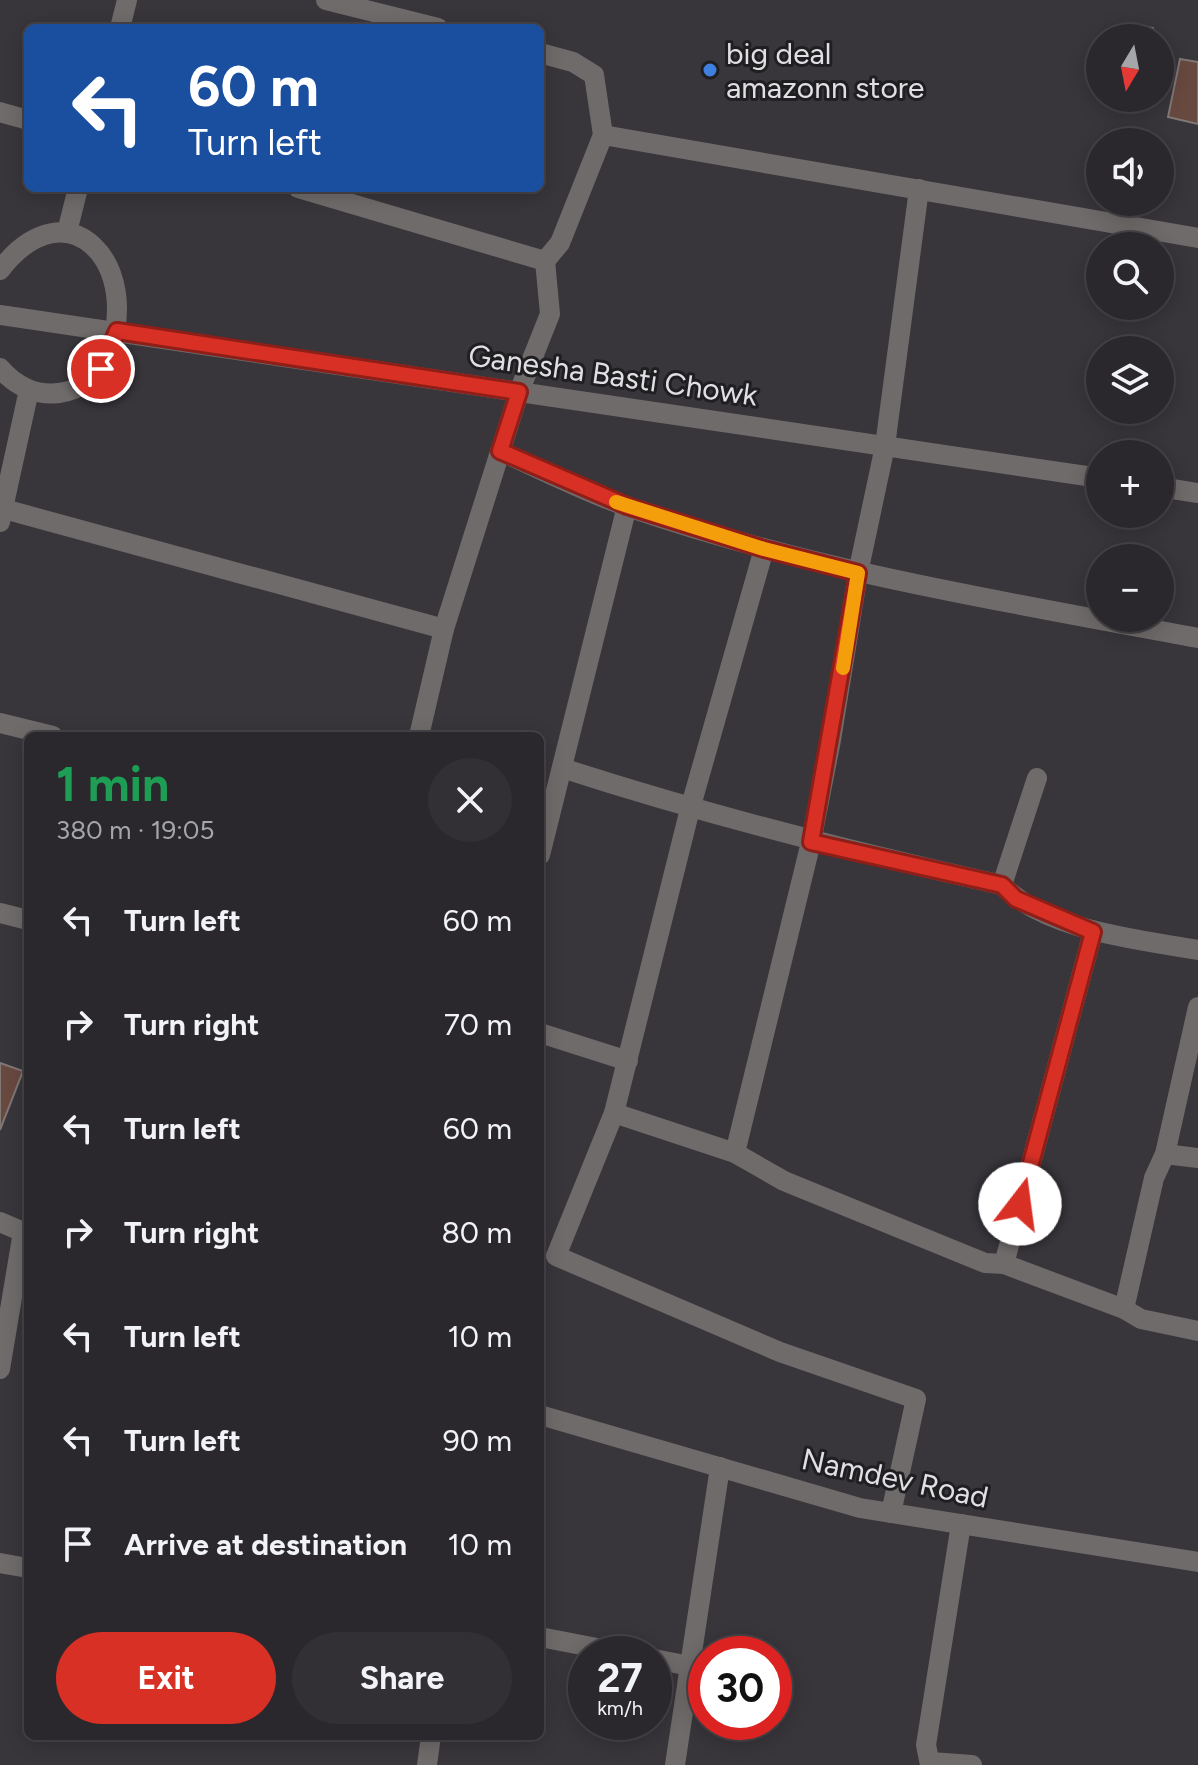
<!DOCTYPE html>
<meta charset="utf-8">
<style>
:root{--surface:#2a282c;--page:#323034;--text:#f1f3f6;--muted:#a5a6a9;--line:#464448;--accent:#d93025}
body{margin:0;font-family:Figtree,sans-serif;background:var(--page);color:var(--text);height:100vh;display:flex;flex-direction:column;font-size:30px;white-space:nowrap}
*{box-sizing:border-box;margin:0}
p{font-size:26px;color:var(--muted)}
.icon{flex:none;width:44px;height:44px;fill:none;stroke:currentColor;stroke-width:2;stroke-linecap:round;stroke-linejoin:round}
.map{position:relative;flex:1;overflow:hidden}
.side{position:absolute;left:24px;top:732px;width:520px;height:1008px;display:flex;flex-direction:column;background:var(--surface);border-radius:12px;box-shadow:0 4px 20px #0003,0 0 0 2px var(--line)}
.side>*{flex:none}
.hud{position:absolute;left:24px;top:24px;width:520px;height:168px;border-radius:12px;box-shadow:0 4px 20px #0003,0 0 0 2px var(--line);background:#1a4fa0;color:#fff;overflow:hidden}
.needle{width:52px;rotate:190deg}
.buttons{position:absolute;left:1086px;top:24px;display:grid;gap:16px}
.buttons a{display:grid;place-items:center;width:88px;height:88px;border-radius:50%;background:var(--surface);box-shadow:0 4px 20px #0003,0 0 0 2px var(--line);font-size:40px}
.speed{position:absolute;left:568px;top:1636px;display:flex;gap:16px;font-size:40px;font-weight:700;text-align:center}
.speed>*{display:grid;place-content:center;width:104px;height:104px;border-radius:50%;background:var(--surface);box-shadow:0 4px 20px #0003,0 0 0 2px var(--line);line-height:1}
.speed small{font-size:20px;font-weight:400}
.speed .limit{border:12px solid #d22;background:#fff;color:#111}
.pin{position:absolute;display:grid;place-items:center;width:68px;height:68px;color:#fff;margin:-34px;border:4px solid #fff;border-radius:50%;box-shadow:0 2px 8px #0007}
.me{position:absolute;width:88px;margin:-44px;rotate:15deg;stroke-linejoin:round;filter:drop-shadow(0 0 6px #0008)}
.turn{display:flex;align-items:center;gap:28px;height:168px;padding:0 32px;font-size:36px}
.turn .icon{width:104px;height:104px;stroke-width:2.5}
.turn b{display:block;font-size:56px;line-height:68px}
.round{display:grid;place-items:center;flex:none;width:84px;height:84px;border-radius:42px;background:var(--page)}
.summary{display:flex;align-items:center;justify-content:space-between;height:136px;padding:0 32px}
h1{font-size:48px;font-weight:700;line-height:60px;color:#1e9e55}
.primary-button{display:flex;gap:16px;margin-top:auto;padding:16px 32px}
.primary-button a{flex:1;height:92px;border-radius:48px;background:var(--accent);color:#fff;font-size:32px;font-weight:700;line-height:92px;text-align:center}
.primary-button a+a{background:var(--page);color:var(--text)}
ul{padding:0;list-style:none}
li{display:flex;align-items:center;gap:24px;height:104px;padding:0 32px}
li div{flex:1}
li b{display:block;font-size:30px}
li em{font-style:normal}
.map>svg:first-child{display:block}
</style>
<div class="map">
<svg width="1198" height="1765" viewBox="0 0 1198 1765">
<rect width="100%" height="100%" fill="#38353b"/>
<g fill="#684940" stroke="#807875" stroke-width="2">
<polygon points="1130,24 1153,28 1151,38 1128,38"/>
<polygon points="1180,59 1198,62 1198,124 1168,117"/>
<polygon points="0,1063 23,1071 0,1130"/>
</g>
<g fill="none" stroke-linecap="round" stroke-linejoin="round">
<g stroke="#6f6b6a" stroke-width="20">
<polyline points="326,0 438,28"/>
<polyline points="120,28 127,0"/>
<polyline points="0,112 28,120"/>
<polyline points="603,135 1198,238"/>
<polyline points="298,188 545,261 560,243 603,135 594,75 573,62 540,53"/>
<polyline points="67,232 78,188"/>
<path d="M0,270C69,181 143,267 108,353C99,374 83,390 59,393C36,396 15,386 0,368"/>
<polyline points="0,315 1100,478"/>
<path d="M500,451C542,470 585,492 628,507C813,571 1006,602 1198,638"/>
<polyline points="1160,487 1198,493"/>
<polyline points="0,508 444,629 519,392 550,314 545,261"/>
<polyline points="0,522 29,390"/>
<polyline points="764,549 690,809 614,1113 556,1256 780,1352 916,1399 891,1513"/>
<polyline points="0,723 53,736"/>
<polyline points="419,736 444,629"/>
<path d="M562,768C707,815 853,852 1002,885C1047,931 1137,939 1198,950"/>
<polyline points="540,855 627,506"/>
<polyline points="1002,885 1037,778"/>
<polyline points="0,913 28,920"/>
<polyline points="540,1033 628,1061"/>
<polyline points="614,1113 735,1153 784,1181 985,1263 1004,1264 1124,1309 1141,1319 1198,1331"/>
<polyline points="735,1153 811,842 831,740 858,573 885,446 919,189"/>
<polyline points="1165,1154 1198,1158"/>
<polyline points="1004,1264 1093,932"/>
<polyline points="1124,1309 1154,1178 1165,1154 1198,1007"/>
<polyline points="0,1369 23,1232"/>
<polyline points="0,1563 28,1568"/>
<polyline points="540,1637 628,1654"/>
<polyline points="654,1659 690,1666"/>
<polyline points="931,1762 972,1765"/>
<polyline points="427,1765 431,1736"/>
<polyline points="675,1765 720,1467"/>
<polyline points="930,1765 926,1745 961,1524"/>
</g>
<g stroke="#6f6b6a" stroke-width="20">
<polyline points="0,1222 28,1234"/>
<polyline points="540,1415 860,1508 1198,1562"/>
</g>
</g>
<g fill="none" stroke-linecap="round" stroke-linejoin="round">
<defs>
<polyline id="route" points="101,369 117,331 519,392 500,451 627,506 764,549 858,573 811,842 1002,885 1016,899 1093,932 1020,1204"/>
</defs>
<use href="#route" stroke="#8d1f18" stroke-width="20"/>
<use href="#route" stroke="#d93025" stroke-width="14"/>
<polyline stroke="#f59e0b" stroke-width="14" points="616,502 764,549 858,573 843,668"/>
</g>
<circle fill="#3f7fe0" stroke="#1f1e20" stroke-width="3" cx="710" cy="70" r="8"/>
<g text-anchor="middle" dominant-baseline="central" stroke-width="6" stroke-linejoin="round" paint-order="stroke">
<g font-size="30" fill="#e1dfe3" stroke="#1f1e20" text-anchor="start">
<text x="726" y="53">big deal<tspan x="726" dy="34">amazonn store</tspan></text>
</g>
<g font-size="30" fill="#e1dfe3" stroke="#1f1e20">
<text transform="translate(613 375) rotate(8)">Ganesha Basti Chowk</text>
<text transform="translate(895 1478) rotate(12)">Namdev Road</text>
</g>
</g>
</svg>
<div class="buttons">
<a><svg class="needle" viewBox="-14 -14 28 28"><path d="M0-13l5 13h-10z" fill="#e53935"/><path d="M0 13l5-13h-10z" fill="#a5a6a9"/></svg></a>
<a><svg class="icon" aria-label="sound" viewBox="0 0 24 24"><path d="M4 9h4l5-4v14l-5-4H4zM17 9q2 3 0 6"/></svg></a>
<a><svg class="icon" aria-label="search" viewBox="0 0 24 24"><circle cx="10" cy="10" r="6"/><path d="M15 15l6 6"/></svg></a>
<a><svg class="icon" aria-label="layers" viewBox="0 0 24 24"><path d="M12 4l9 5-9 5-9-5zM3 14l9 5 9-5"/></svg></a>
<a>+</a>
<a>−</a>
</div>
<div class="speed"><div>27<small>km/h</small></div><div class="limit">30</div></div>
<div class="pin" style="left:101px;top:369px;background:#d93025"><svg class="icon" aria-label="arrive" viewBox="0 0 24 24"><path d="M6 21V4h12l-3 4 3 4H6"/></svg></div>
<svg class="me" style="left:1020px;top:1204px" viewBox="-20 -20 40 40"><circle r="19" fill="#fff"/><path d="M0-13L10 11 0 6-10 11z" fill="#d93025"/></svg>
<div class="hud">
<div class="turn"><svg class="icon" aria-label="left" viewBox="0 0 24 24"><path d="M17 20v-9H6M10 6l-5 5 5 5"/></svg><div><b>60 m</b>Turn left</div></div>
</div>
<section class="side">
<div class="summary"><div><h1>1 min</h1><p>380 m · 19:05</p></div><a class="round"><svg class="icon" aria-label="close" viewBox="0 0 24 24"><path d="M6 6l12 12M18 6L6 18"/></svg></a></div>
<ul>
<li><svg class="icon" aria-label="left" viewBox="0 0 24 24"><path d="M17 20v-9H6M10 6l-5 5 5 5"/></svg><div><b>Turn left</b></div><em>60 m</em></li>
<li><svg class="icon" aria-label="right" viewBox="0 0 24 24"><path d="M7 20v-9h11M14 6l5 5-5 5"/></svg><div><b>Turn right</b></div><em>70 m</em></li>
<li><svg class="icon" aria-label="left" viewBox="0 0 24 24"><path d="M17 20v-9H6M10 6l-5 5 5 5"/></svg><div><b>Turn left</b></div><em>60 m</em></li>
<li><svg class="icon" aria-label="right" viewBox="0 0 24 24"><path d="M7 20v-9h11M14 6l5 5-5 5"/></svg><div><b>Turn right</b></div><em>80 m</em></li>
<li><svg class="icon" aria-label="left" viewBox="0 0 24 24"><path d="M17 20v-9H6M10 6l-5 5 5 5"/></svg><div><b>Turn left</b></div><em>10 m</em></li>
<li><svg class="icon" aria-label="left" viewBox="0 0 24 24"><path d="M17 20v-9H6M10 6l-5 5 5 5"/></svg><div><b>Turn left</b></div><em>90 m</em></li>
<li><svg class="icon" aria-label="arrive" viewBox="0 0 24 24"><path d="M6 21V4h12l-3 4 3 4H6"/></svg><div><b>Arrive at destination</b></div><em>10 m</em></li>
</ul>
<div class="primary-button"><a>Exit</a><a>Share</a></div>
</section>
</div>
